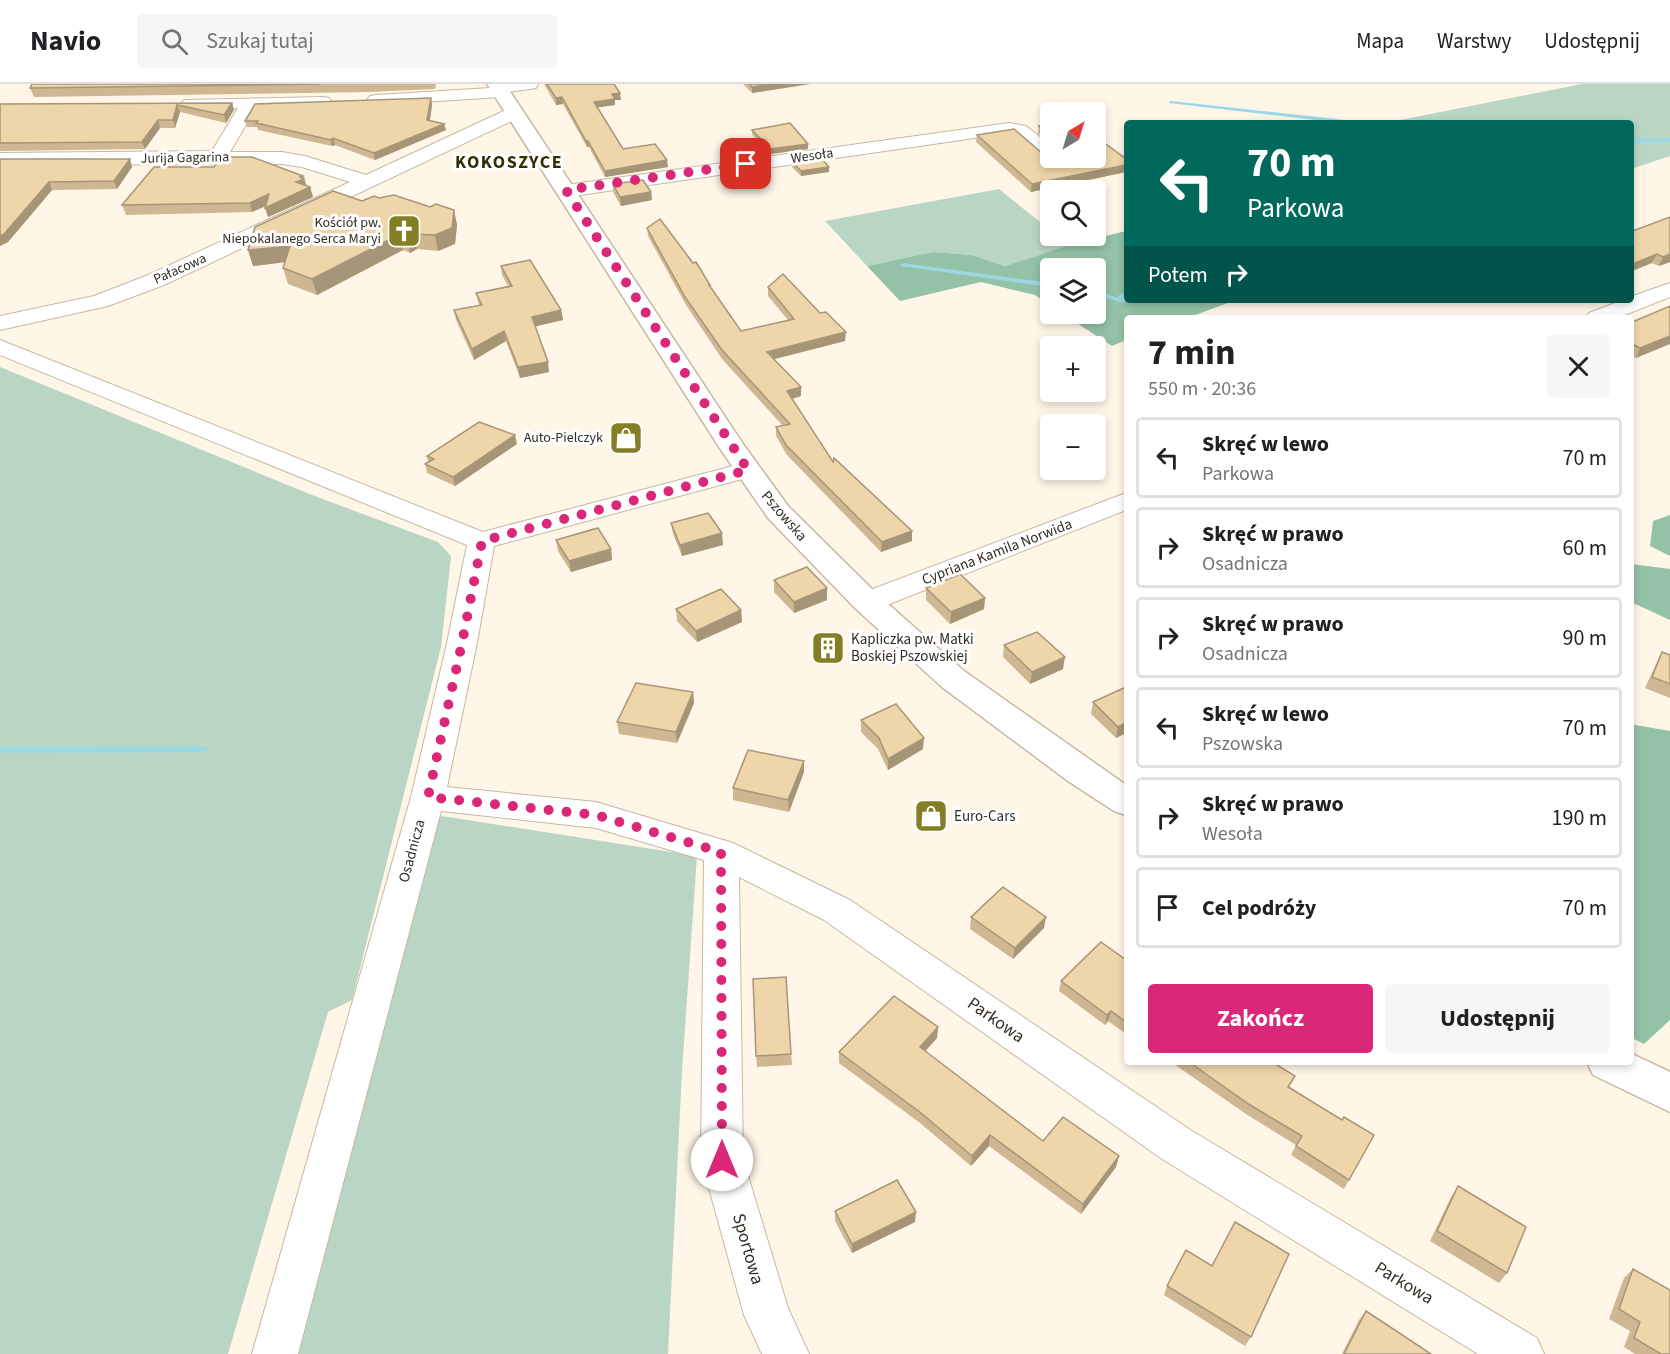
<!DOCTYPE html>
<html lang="pl">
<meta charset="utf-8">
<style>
:root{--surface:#fff;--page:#f6f6f6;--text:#202124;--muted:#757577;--line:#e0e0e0;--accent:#db2777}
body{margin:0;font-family:"Source Sans 3",sans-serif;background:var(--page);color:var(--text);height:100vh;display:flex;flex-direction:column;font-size:22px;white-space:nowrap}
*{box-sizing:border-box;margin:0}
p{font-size:20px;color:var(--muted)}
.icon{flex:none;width:33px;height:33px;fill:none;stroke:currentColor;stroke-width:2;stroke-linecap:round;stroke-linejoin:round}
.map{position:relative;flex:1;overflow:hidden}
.drawer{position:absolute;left:1124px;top:231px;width:510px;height:750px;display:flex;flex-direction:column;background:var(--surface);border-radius:6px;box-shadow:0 3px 9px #0003}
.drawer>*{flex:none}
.hud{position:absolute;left:1124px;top:36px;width:510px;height:183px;border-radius:6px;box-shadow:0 3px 9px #0003;background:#00695c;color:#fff;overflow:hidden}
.needle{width:39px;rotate:38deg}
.buttons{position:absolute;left:1040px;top:18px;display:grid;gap:12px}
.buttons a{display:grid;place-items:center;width:66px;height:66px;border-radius:6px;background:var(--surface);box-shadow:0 3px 9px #0003;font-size:30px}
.pin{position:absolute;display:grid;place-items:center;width:51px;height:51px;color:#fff;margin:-26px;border-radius:12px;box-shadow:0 3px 9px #0006}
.me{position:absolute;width:66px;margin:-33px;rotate:0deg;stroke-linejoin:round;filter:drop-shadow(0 0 4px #0008)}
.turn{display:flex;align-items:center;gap:21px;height:126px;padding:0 24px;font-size:27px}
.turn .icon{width:78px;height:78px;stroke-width:2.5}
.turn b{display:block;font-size:42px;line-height:51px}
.then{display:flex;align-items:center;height:57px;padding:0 24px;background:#0003;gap:12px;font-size:22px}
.round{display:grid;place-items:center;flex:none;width:63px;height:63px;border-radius:6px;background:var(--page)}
.headline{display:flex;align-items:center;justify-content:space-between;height:102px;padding:0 24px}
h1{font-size:36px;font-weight:700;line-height:45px}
.action{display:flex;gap:12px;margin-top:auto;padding:12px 24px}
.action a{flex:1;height:69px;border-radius:6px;background:var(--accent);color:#fff;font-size:24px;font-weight:700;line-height:69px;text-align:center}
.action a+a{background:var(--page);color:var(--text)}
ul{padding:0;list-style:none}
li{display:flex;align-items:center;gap:18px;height:81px;margin:0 12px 9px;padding:0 12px;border:3px solid var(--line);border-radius:6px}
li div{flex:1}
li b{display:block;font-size:22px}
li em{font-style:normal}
header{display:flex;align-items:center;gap:36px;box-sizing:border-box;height:84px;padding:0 30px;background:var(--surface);border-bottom:2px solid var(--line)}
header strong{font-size:28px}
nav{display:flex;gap:33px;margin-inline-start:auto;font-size:21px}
.search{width:420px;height:54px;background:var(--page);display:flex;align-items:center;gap:15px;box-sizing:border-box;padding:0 21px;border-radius:6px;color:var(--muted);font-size:22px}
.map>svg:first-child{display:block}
</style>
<header>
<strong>Navio</strong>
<div class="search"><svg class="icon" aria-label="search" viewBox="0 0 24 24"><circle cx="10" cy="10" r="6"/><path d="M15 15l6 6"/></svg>Szukaj tutaj</div>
<nav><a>Mapa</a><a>Warstwy</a><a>Udostępnij</a></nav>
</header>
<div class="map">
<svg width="1670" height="1270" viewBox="0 0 1670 1270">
<rect width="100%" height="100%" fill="#fff6e8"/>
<g fill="#b9d6c4">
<polygon points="1582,0 1670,0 1670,72 1631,85 1630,39 1385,39"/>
<polygon points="999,105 1050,146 1050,152 1057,152 1069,161 1005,182 972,171 933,168 867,182 825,137"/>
<polygon points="0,283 312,411 438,458 451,472 441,563 352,916 328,928 228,1270 0,1270"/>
<polygon points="442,732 697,772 682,987 668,1270 293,1270 431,740"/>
</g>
<g fill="#93c2a7">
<polygon points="1126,147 1126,216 1236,216 1187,234 1126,234 1126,256 1112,262 1063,230 1095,230 1095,184 1050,184 1050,221 1035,211 981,198 900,217 867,182 933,168 972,171 1005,182 1069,161"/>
<polygon points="1670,431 1670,472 1650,462 1653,437"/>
<polygon points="1631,480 1670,485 1670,536 1631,518"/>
<polygon points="1630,640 1670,647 1670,936 1644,960 1630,953"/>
</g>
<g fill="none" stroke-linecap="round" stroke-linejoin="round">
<g fill="#9cd8e4" fill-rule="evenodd">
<polygon points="1171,17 1354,37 1357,39 1341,39 1169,19 1169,18"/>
<polygon points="1670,54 1670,58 1630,59 1630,55"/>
<polygon points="903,179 1050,199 1050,203 901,182 900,181"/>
<polygon points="1095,206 1118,214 1119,211 1126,208 1126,212 1124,213 1126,217 1123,219 1095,210"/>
<polygon points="204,662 209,665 204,668 0,669 0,663"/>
</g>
<defs>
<g id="minor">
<polygon points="494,0 538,0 536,4 508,8 506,12 500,13 376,21 370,20 367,16 370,12 376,11 490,4"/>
<polygon points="323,13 329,14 332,18 329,22 256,24 230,68 282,68 305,72 366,91 508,25 520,25 523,29 520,33 164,201 108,222 0,246 0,232 94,212 148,191 350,98 302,83 282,80 0,81 0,69 212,67 238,24 190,25 184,24 181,20 184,16"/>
<polygon points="1009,39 1026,42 1050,61 1050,74 1057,74 1043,74 1014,50 1009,49 566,113 559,111 556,107 559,103 566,101"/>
<polygon points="1670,199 1670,213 1617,234 1586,234 1589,229 1623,216 1630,216 1630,213"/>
<polygon points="0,256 483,448 748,378 757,381 761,386 757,391 494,462 477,559 447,703 596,718 733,759 850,816 1192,1047 1537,1254 1544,1270 1478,1270 1162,1075 824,836 739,793 743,1075 788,1224 809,1270 762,1270 744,1231 701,1075 704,776 596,744 441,727 298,1270 252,1270 411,713 447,559 467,461 0,271"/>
<polygon points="1126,409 1126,426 877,525 867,527 857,525 853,518 857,511"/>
</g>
<g id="secondary">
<polygon points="487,0 505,0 743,360 788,422 878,511 964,587 1126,701 1126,731 1114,727 1068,697 942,603 856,525 768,434 719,363"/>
<polygon points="1630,969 1670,988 1670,1028 1593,991 1587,978 1630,978"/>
</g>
</defs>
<use href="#minor" stroke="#c6b8a2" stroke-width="2"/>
<use href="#secondary" stroke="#c6b8a2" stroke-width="3"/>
<use href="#minor" fill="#fff" fill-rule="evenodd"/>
<use href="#secondary" fill="#fff" fill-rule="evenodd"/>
</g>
<g fill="#ceb792">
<polygon points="32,0 436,0 435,5 368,8 34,13 30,4"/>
<polygon points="544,0 614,0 621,16 615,16 615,21 597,23 623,65 668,83 605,93 589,63 587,63 563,20 556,21"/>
<polygon points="743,0 810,0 752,9"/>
<polygon points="431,14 432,21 430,36 444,40 446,46 375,76 335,61 332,62 258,46 257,43 247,43 245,37"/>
<polygon points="232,19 234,26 226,39 180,28 175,44 160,44 145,65 0,67 0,20"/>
<polygon points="1050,40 1050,59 1038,49 1039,42"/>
<polygon points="752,46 808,60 808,65 770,70 752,50"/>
<polygon points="977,51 1042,69 1126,75 1126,88 1031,108 976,58"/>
<polygon points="0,75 132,83 117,105 52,106 8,158 0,162"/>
<polygon points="792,78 829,88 801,92 792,83"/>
<polygon points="303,92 307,102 310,103 313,113 268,133 265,124 266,122 252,128 126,131 122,121"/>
<polygon points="613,100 651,108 652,116 621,122 613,108"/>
<polygon points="379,114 430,123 454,126 457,141 455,160 438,167 417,165 410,169 403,166 317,211 288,200 283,184 285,178 253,182 248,166 362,117"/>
<polygon points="1670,133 1670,178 1659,182 1652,179"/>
<polygon points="647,144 693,179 710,201 711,204 741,247 788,236 768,212 768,203 845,257 774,275 801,303 801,312 792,315 833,378 912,447 912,457 881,468 787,371 776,352 776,343 783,342 722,275 686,221 648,152"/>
<polygon points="501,182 561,226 563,236 535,242 549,288 520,294 506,257 474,276 456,236 454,226 479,221 476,209 508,202 502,191"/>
<polygon points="1670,222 1636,274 1630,272 1630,239"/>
<polygon points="517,360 455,402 427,389 425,380 428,378 427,372"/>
<polygon points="671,439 723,461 682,472 673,450"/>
<polygon points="556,456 611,465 612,476 571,488 558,467"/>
<polygon points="774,496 827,504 827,516 794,529 774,508"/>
<polygon points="926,504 985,514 984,525 950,540 926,516"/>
<polygon points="676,525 741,526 742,538 697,558 677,537"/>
<polygon points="1004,561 1063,585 1030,600 1003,573"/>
<polygon points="1662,568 1670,571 1670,614 1645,604 1656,580"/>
<polygon points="693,608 694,619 677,659 619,650 617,638"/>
<polygon points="1093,618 1126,649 1116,654 1091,630"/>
<polygon points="861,636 923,665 888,686 878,665 861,648"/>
<polygon points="804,677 804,688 789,728 733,716 733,704"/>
<polygon points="971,833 1044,844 1013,875 970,845"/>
<polygon points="1126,876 1126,950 1108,937 1105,941 1059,907 1061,897"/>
<polygon points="786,893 792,981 757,983 756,972"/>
<polygon points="938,943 937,954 925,967 1043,1057 1119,1072 1116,1083 1081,1130 989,1062 971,1082 920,1039 839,979 839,968"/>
<polygon points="1171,978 1272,978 1290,1003 1342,1036 1374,1051 1344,1105 1291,1071 1296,1061 1246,1030"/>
<polygon points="1458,1102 1507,1189 1499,1199 1430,1157 1451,1113"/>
<polygon points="835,1127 915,1138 852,1169 835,1137"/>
<polygon points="1633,1185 1670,1270 1635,1270 1624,1263 1630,1247 1609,1235 1624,1194"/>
<polygon points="1167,1202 1251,1253 1245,1262 1164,1211"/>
<polygon points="1366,1227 1431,1270 1342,1270 1359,1236"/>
</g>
<g fill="#a79577">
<polygon points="773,0 810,0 752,9 752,3"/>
<polygon points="620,9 621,16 615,16 615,21 594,24 594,18 612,10"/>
<polygon points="562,13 563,20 556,21 556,14"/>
<polygon points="431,14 432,21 429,42 427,36"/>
<polygon points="232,19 234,26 226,39 224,31"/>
<polygon points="177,21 180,28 175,44 173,36"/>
<polygon points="158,36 160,44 145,65 142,58"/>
<polygon points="444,40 446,46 375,76 374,69"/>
<polygon points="333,54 335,61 332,62 331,56"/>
<polygon points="586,57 588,57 589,63 587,63"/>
<polygon points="808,60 808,65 770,70 770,65"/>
<polygon points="130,75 132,83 117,105 114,97"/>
<polygon points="667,76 668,83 605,93 605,87"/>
<polygon points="1126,81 1126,88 1031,108 1032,100"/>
<polygon points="829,83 829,88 801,92 801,87"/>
<polygon points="303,92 307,104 296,98 300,93"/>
<polygon points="49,98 52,106 8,158 0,162 0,152"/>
<polygon points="310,103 313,113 268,133 265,124"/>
<polygon points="651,108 652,116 621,122 620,113"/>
<polygon points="269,110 272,119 252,128 250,119"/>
<polygon points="454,126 457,141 455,160 438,167 435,151"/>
<polygon points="400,150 403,166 317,211 312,195"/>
<polygon points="413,150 417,165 410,169 407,153"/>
<polygon points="290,162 294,177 253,182 248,166"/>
<polygon points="1657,170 1652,179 1630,188 1630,181"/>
<polygon points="1670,170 1670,178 1659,182 1663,173"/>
<polygon points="561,226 563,236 533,243 532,233"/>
<polygon points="504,247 506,257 474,276 472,265"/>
<polygon points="846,248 845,257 767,277 767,268"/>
<polygon points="1670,252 1670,260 1636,274 1640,264"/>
<polygon points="548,278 549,288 520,294 518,283"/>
<polygon points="801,303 801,312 788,316 787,307"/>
<polygon points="515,351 517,360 455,402 453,393"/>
<polygon points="912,447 912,457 881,468 882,458"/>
<polygon points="722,449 723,461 682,472 680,461"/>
<polygon points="611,465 612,476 571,488 569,477"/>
<polygon points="827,504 827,516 794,529 794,518"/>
<polygon points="985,514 984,525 950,540 951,528"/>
<polygon points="741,526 742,538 697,558 696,547"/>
<polygon points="1065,573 1063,585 1030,600 1032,588"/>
<polygon points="693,608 694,619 677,659 676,648"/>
<polygon points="1126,639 1126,649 1116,654 1118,643"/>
<polygon points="924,654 923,665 888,686 888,675"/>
<polygon points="804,677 804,688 789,728 788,716"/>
<polygon points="1046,833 1044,844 1013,875 1015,864"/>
<polygon points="1111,927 1108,937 1105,941 1107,931"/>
<polygon points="938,943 937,954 919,974 920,963"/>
<polygon points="990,1051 989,1062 971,1082 972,1072"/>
<polygon points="1119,1072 1116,1083 1081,1130 1083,1120"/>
<polygon points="916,1128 915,1138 852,1169 852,1160"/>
</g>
<g fill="#efd5aa" stroke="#a79577" stroke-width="1.5">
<polygon points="32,0 320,0 30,4"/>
<polygon points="547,0 614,0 620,9 612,10 615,15 594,18 623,65 655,60 667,76 605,87 588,57 586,57 562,13 556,14"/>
<polygon points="749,0 773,0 752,3"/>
<polygon points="431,14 427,36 444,40 374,69 333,54 331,56 256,39 258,37 245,37 255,20"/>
<polygon points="232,19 224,31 177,21 173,36 158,36 142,58 0,59 0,20"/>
<polygon points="790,39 808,60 770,65 752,46"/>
<polygon points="1050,40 1050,51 1039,42"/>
<polygon points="1014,45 1042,69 1050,69 1050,74 1095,74 1095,52 1126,75 1126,81 1032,100 977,51"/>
<polygon points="222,73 252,73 303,92 300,93 304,95 296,98 310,103 265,124 269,110 250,119 122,121 154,83 214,83"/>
<polygon points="821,74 829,83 801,87 792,78"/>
<polygon points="0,75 130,75 114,97 49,98 4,150 0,152"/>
<polygon points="643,96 651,108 620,113 613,100"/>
<polygon points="333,107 362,117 374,112 379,114 394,111 430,123 436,120 454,126 452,144 435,151 413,150 407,153 400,150 312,195 283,184 290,162 248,166 255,143"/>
<polygon points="1670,133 1670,170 1663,173 1657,170 1630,181 1630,148"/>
<polygon points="660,135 693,179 696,178 710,201 709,201 741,247 794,235 768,203 783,190 820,229 826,228 846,248 767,268 801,303 787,307 833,378 834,374 912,447 882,458 786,361 776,343 790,340 722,266 685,213 647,144"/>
<polygon points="530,176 561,226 532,233 548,278 518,283 504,247 472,265 454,226 482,221 476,209 512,202 501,182"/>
<polygon points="1670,222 1670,252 1640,264 1630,259 1630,239"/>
<polygon points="479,338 515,351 453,393 425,380 434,375 427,372"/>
<polygon points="708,429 722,449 680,461 671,439"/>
<polygon points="598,444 611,465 569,477 556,456"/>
<polygon points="807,483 827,504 794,518 774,496"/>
<polygon points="960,490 985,514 951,528 926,504"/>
<polygon points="721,505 741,526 696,547 676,525"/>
<polygon points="1037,548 1065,573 1032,588 1004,561"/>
<polygon points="1662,568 1670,571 1670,600 1652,593"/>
<polygon points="636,599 693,608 676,648 617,638"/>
<polygon points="1126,603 1126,639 1118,643 1093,618"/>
<polygon points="896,620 924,654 888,675 879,654 861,636"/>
<polygon points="748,666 804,677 788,716 733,704"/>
<polygon points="1003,803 1046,833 1015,864 971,833"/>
<polygon points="1101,858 1126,876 1126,938 1111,927 1107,931 1061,897"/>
<polygon points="786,893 791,970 756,972 753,895"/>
<polygon points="894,912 938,943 920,963 1043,1057 1063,1033 1119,1072 1083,1120 990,1051 972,1072 921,1029 839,968"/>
<polygon points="1189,978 1272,978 1295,992 1288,1003 1342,1036 1344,1033 1374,1051 1349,1096 1296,1062 1302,1052 1250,1021"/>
<polygon points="897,1096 916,1128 852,1160 835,1127"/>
<polygon points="1458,1102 1526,1143 1507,1189 1437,1147"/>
<polygon points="1235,1138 1289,1170 1251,1253 1167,1202 1186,1166 1212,1182"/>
<polygon points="1633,1185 1670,1206 1670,1270 1661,1270 1634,1254 1640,1238 1619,1225"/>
<polygon points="1366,1227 1431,1270 1344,1270"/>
</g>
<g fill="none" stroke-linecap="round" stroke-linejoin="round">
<polyline stroke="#db2777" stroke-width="10" stroke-dasharray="0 18" points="722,1076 721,768 596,731 428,713 462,559 482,457 748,386 566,106 746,80"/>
</g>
<defs>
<symbol id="church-square" viewBox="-11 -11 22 22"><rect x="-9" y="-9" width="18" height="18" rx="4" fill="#847e25" stroke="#fff"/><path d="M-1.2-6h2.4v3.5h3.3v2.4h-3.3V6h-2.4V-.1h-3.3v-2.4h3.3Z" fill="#fff"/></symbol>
<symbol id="shop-square" viewBox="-11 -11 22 22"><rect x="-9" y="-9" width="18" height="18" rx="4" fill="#847e25" stroke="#fff"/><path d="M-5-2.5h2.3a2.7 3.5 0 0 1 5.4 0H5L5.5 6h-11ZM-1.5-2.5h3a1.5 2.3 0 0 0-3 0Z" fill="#fff"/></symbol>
<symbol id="building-square" viewBox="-11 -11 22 22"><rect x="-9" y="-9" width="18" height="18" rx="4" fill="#847e25" stroke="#fff"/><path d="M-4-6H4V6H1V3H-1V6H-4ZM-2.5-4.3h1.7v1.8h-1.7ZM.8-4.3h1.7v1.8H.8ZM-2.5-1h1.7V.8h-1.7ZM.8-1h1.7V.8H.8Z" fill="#fff"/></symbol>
</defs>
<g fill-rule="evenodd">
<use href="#church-square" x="385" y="128" width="38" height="38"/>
<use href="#shop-square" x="607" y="335" width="38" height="38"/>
<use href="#building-square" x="809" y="545" width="38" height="38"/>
<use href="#shop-square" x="912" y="713" width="38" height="38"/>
</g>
<g text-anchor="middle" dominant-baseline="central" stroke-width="6" stroke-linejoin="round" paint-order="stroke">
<g font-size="14" fill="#332d25" stroke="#fff">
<text transform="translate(812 72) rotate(-8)">Wesoła</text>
<text transform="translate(185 74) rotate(-1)">Jurija Gagarina</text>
<text transform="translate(180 185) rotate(-24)">Pałacowa</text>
</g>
<g font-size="14" fill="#332d25" stroke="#fff" text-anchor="end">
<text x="381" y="139">Kościół pw.<tspan x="381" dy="16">Niepokalanego Serca Maryi</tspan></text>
<text x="603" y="354">Auto-Pielczyk</text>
</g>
<g font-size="15" fill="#332d25" stroke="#fff">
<text transform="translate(784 432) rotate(49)">Pszowska</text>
<text transform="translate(997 468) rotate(-21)">Cypriana Kamila Norwida</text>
<text transform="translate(412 767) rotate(-75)">Osadnicza</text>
</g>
<g font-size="15" fill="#332d25" stroke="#fff" text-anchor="start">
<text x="851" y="555">Kapliczka pw. Matki<tspan x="851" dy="17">Boskiej Pszowskiej</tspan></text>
<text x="954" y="732">Euro-Cars</text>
</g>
<g font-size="18" font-weight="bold" letter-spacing="1.5" fill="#322f04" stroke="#fff">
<text x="509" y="78">KOKOSZYCE</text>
</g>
<g font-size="18" fill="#332d25" stroke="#fff">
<text transform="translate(996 936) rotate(35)">Parkowa</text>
<text transform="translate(748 1165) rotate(74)">Sportowa</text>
<text transform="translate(1404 1199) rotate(31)">Parkowa</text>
</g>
</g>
</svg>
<div class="buttons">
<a><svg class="needle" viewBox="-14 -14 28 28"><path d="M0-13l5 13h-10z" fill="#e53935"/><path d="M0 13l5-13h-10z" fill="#757577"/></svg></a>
<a><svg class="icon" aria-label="search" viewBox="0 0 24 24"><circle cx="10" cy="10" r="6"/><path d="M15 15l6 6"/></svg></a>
<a><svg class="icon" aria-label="layers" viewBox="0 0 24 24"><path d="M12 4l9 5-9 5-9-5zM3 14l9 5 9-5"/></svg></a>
<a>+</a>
<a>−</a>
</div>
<div class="pin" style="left:746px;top:80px;background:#d93025"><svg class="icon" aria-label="arrive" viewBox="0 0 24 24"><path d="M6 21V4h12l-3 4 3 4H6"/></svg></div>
<svg class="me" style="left:722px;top:1076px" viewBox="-20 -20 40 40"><circle r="19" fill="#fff"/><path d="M0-13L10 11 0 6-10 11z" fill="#db2777"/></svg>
<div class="hud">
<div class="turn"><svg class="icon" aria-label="left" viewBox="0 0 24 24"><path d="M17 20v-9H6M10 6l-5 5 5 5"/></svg><div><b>70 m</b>Parkowa</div></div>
<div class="then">Potem<svg class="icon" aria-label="right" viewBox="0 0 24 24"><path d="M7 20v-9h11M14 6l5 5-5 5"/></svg></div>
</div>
<section class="drawer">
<div class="headline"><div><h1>7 min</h1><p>550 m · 20:36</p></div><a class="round"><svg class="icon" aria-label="close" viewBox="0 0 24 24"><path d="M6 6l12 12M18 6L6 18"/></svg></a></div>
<ul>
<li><svg class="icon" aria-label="left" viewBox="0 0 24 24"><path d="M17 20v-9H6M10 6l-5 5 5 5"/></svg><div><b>Skręć w lewo</b><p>Parkowa</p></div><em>70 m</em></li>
<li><svg class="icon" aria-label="right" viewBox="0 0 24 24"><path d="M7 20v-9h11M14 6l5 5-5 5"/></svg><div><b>Skręć w prawo</b><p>Osadnicza</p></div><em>60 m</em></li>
<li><svg class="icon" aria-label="right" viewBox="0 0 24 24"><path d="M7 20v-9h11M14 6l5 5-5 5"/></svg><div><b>Skręć w prawo</b><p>Osadnicza</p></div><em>90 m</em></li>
<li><svg class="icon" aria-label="left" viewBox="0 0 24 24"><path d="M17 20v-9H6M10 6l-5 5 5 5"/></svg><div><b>Skręć w lewo</b><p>Pszowska</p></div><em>70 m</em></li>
<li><svg class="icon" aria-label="right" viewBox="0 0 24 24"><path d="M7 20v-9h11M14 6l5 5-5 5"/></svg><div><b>Skręć w prawo</b><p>Wesoła</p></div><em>190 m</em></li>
<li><svg class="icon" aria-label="arrive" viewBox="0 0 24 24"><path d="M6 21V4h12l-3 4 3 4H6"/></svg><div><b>Cel podróży</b></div><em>70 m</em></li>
</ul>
<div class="action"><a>Zakończ</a><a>Udostępnij</a></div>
</section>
</div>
